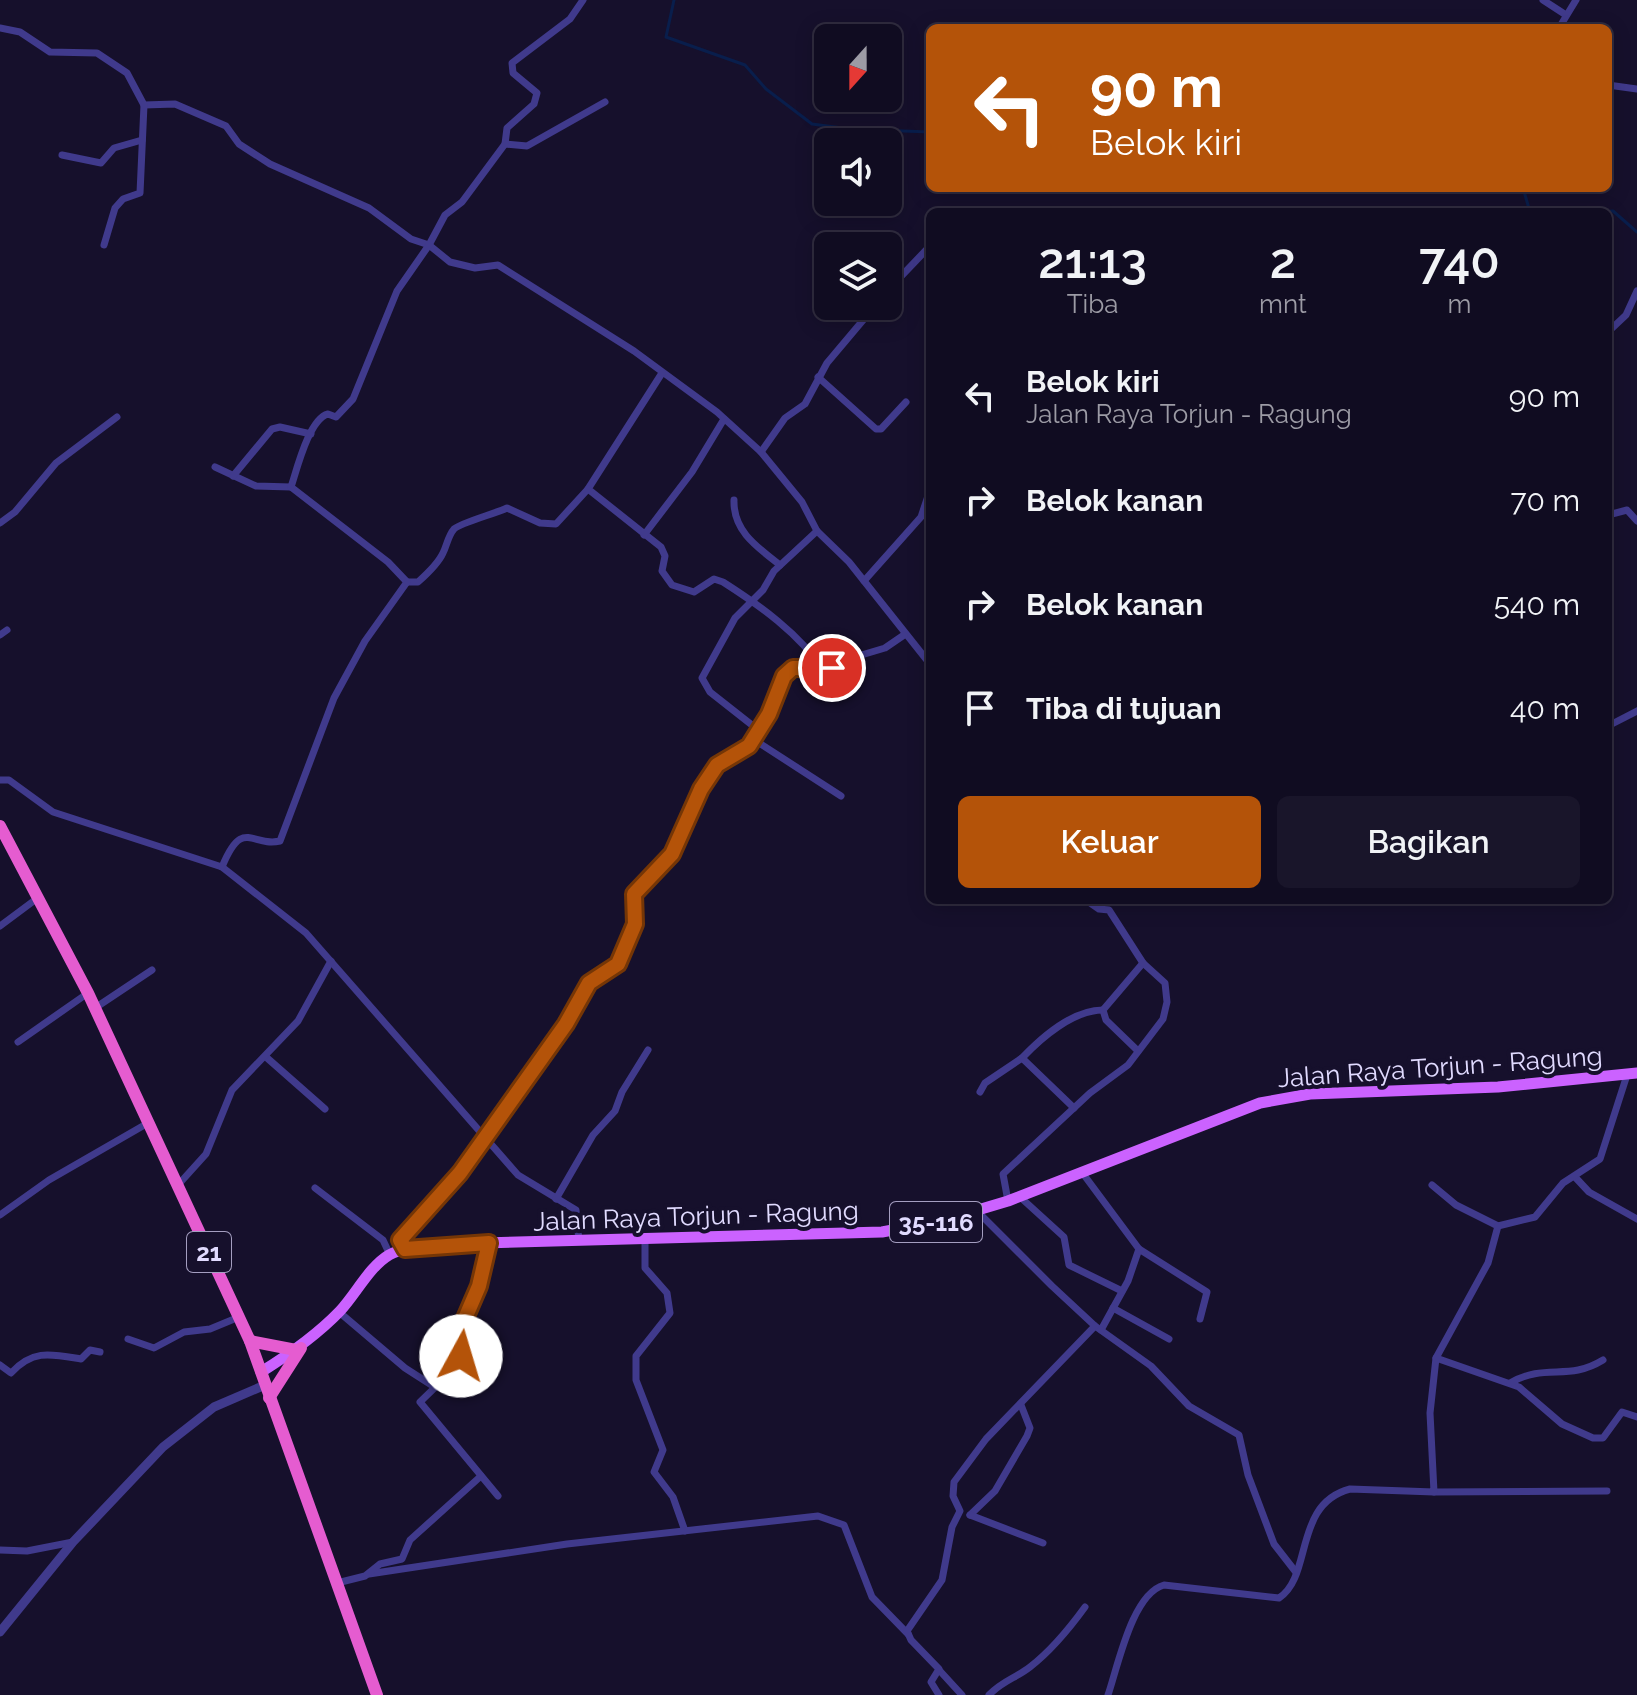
<!DOCTYPE html>
<html lang="id">
<style>
:root{--surface:#100c21;--page:#19152a;--text:#f1f3f6;--muted:#9c9ba5;--line:#302c3f;--accent:#b45309}
body{margin:0;font-family:Raleway,sans-serif;background:var(--page);color:var(--text);height:100vh;display:flex;flex-direction:column;font-size:30px;white-space:nowrap}
*{box-sizing:border-box;margin:0}
p{font-size:26px;color:var(--muted)}
.icon{flex:none;width:44px;height:44px;fill:none;stroke:currentColor;stroke-width:2;stroke-linecap:round;stroke-linejoin:round}
.map{position:relative;flex:1;overflow:hidden}
.details{position:absolute;left:926px;top:208px;width:686px;height:696px;display:flex;flex-direction:column;background:var(--surface);border-radius:12px;box-shadow:0 4px 20px #0003,0 0 0 2px var(--line)}
.details>*{flex:none}
.hud{position:absolute;left:926px;top:24px;width:686px;height:168px;border-radius:12px;box-shadow:0 4px 20px #0003,0 0 0 2px var(--line);background:#b45309;color:#fff;overflow:hidden}
.needle{width:52px;rotate:201deg}
.tools{position:absolute;left:814px;top:24px;display:grid;gap:16px}
.tools a{display:grid;place-items:center;width:88px;height:88px;border-radius:12px;background:var(--surface);box-shadow:0 4px 20px #0003,0 0 0 2px var(--line);font-size:40px}
.pin{position:absolute;display:grid;place-items:center;width:68px;height:68px;color:#fff;margin:-34px;border:4px solid #fff;border-radius:50%;box-shadow:0 2px 8px #0007}
.me{position:absolute;width:88px;margin:-44px;rotate:6deg;stroke-linejoin:round;filter:drop-shadow(0 0 6px #0008)}
.turn{display:flex;align-items:center;gap:28px;height:168px;padding:0 32px;font-size:36px}
.turn .icon{width:104px;height:104px;stroke-width:2.5}
.turn b{display:block;font-size:56px;line-height:68px}
.eta{display:flex;justify-content:space-evenly;align-items:center;height:136px;text-align:center}
.eta b{font-size:48px;font-weight:600;line-height:56px}
.button{display:flex;gap:16px;margin-top:auto;padding:16px 32px}
.button a{flex:1;height:92px;border-radius:12px;background:var(--accent);color:#fff;font-size:32px;font-weight:600;line-height:92px;text-align:center}
.button a+a{background:var(--page);color:var(--text)}
ul{padding:0;list-style:none}
li{display:flex;align-items:center;gap:24px;height:104px;padding:0 32px}
li div{flex:1}
li b{display:block;font-size:30px}
li em{font-style:normal}
.map>svg:first-child{display:block}
</style>
<div class="map">
<svg width="1637" height="1695" viewBox="0 0 1637 1695">
<rect width="100%" height="100%" fill="#16102c"/>
<g fill="none" stroke-linecap="round" stroke-linejoin="round">
<g stroke="#091e4c" stroke-width="3">
<polyline points="674,0 666,37 745,65 766,89 812,124 850,129 930,132"/>
<polyline points="1523,188 1530,212"/>
<polyline points="1601,212 1613,211 1637,232"/>
</g>
<g stroke="#403a8c" stroke-width="7">
<polyline points="1543,0 1566,15"/>
<polyline points="0,28 20,32 50,52 97,53 127,73 144,105 175,104 226,126 239,144 270,164 369,208 411,239 429,245 450,262 475,268 498,265 634,351 717,412 761,452 802,502 817,531 849,562 930,664"/>
<polyline points="1559,28 1576,0"/>
<polyline points="1608,85 1637,89"/>
<polyline points="505,144 527,146 605,102"/>
<polyline points="62,155 101,163 114,148 142,140"/>
<polyline points="104,245 115,208 123,199 140,193 144,105"/>
<polyline points="888,290 930,246"/>
<polyline points="1608,332 1626,315 1637,291"/>
<path d="M662,373L588,489L661,547L665,556L662,571L672,585L694,592L714,579L723,582C759,605 800,634 823,670"/>
<polyline points="818,377 876,429 881,429 906,402"/>
<polyline points="761,452 785,418 805,404 827,363 875,306"/>
<polyline points="215,467 256,486 291,487"/>
<polyline points="233,476 272,429 280,427 311,434"/>
<path d="M734,500C733,531 757,547 780,565"/>
<polyline points="1608,515 1627,510 1637,521"/>
<polyline points="0,523 15,512 56,463 117,417"/>
<polyline points="644,535 692,472 724,419"/>
<polyline points="864,581 921,517 930,490"/>
<path d="M407,582H418C427,574 438,564 443,553C447,545 448,536 454,529C460,523 494,514 507,508L540,523L556,524L588,489"/>
<polyline points="0,635 7,630"/>
<polyline points="1608,726 1637,711"/>
<polyline points="757,729 710,692 702,678 735,618 763,590 774,571 817,531"/>
<polyline points="753,739 841,796"/>
<polyline points="0,780 9,780 53,812 222,867 306,933 518,1175 576,1210 579,1241"/>
<path d="M222,867C243,816 252,848 280,841L334,698L365,641L407,582L388,562L291,487C297,469 309,419 328,414L336,417L353,399L397,291L429,245L445,215L462,202L505,144L507,128L534,104L537,93L513,73L512,63L570,19L583,0"/>
<polyline points="0,926 39,897"/>
<polyline points="95,1008 152,970"/>
<polyline points="18,1042 88,993"/>
<polyline points="1138,1051 1106,1020 1103,1010 1143,963"/>
<polyline points="266,1057 325,1109"/>
<path d="M1022,1058C1041,1038 1073,1010 1103,1010"/>
<polyline points="980,1092 985,1083 1022,1058 1074,1108"/>
<polyline points="1081,1171 1139,1249 1128,1281 1101,1330"/>
<polyline points="1575,1177 1589,1192 1637,1219"/>
<polyline points="178,1185 206,1154 232,1090 298,1021 331,961"/>
<polyline points="1432,1185 1456,1205 1498,1226"/>
<polyline points="315,1188 383,1240 390,1255"/>
<polyline points="1019,1196 1064,1237 1069,1265 1122,1291"/>
<polyline points="556,1199 593,1135 615,1111 622,1092 648,1050"/>
<polyline points="1008,1201 1003,1174 1090,1093 1128,1065 1163,1019 1167,1002 1165,983 1143,963 1109,910 1099,909 1086,900"/>
<polyline points="977,1211 1052,1286 1095,1326 1151,1366 1189,1406 1239,1435 1248,1475 1274,1544 1295,1571"/>
<polyline points="0,1215 49,1180 148,1123"/>
<polyline points="645,1240 645,1268 667,1293 670,1313 636,1356 636,1380 663,1450 654,1472 673,1497 685,1531"/>
<polyline points="489,1243 473,1301 457,1337 461,1356 453,1370 420,1402 498,1496"/>
<polyline points="405,1249 400,1240 460,1173 566,1024 589,983 618,964 635,924 634,894 672,854 701,789 717,765 749,746 789,671 832,668 848,659 885,648 904,635"/>
<polyline points="1139,1249 1207,1292 1200,1319"/>
<polyline points="1113,1308 1169,1339"/>
<polyline points="339,1312 405,1368 433,1386"/>
<polyline points="128,1339 154,1348 184,1332 210,1329 239,1317"/>
<polyline points="1436,1358 1519,1387 1562,1424 1593,1438 1603,1438 1622,1412 1637,1417"/>
<path d="M0,1365L11,1373C33,1349 51,1354 81,1359L90,1350L100,1352"/>
<path d="M1510,1383C1547,1362 1567,1382 1603,1360"/>
<polyline points="1434,1492 1607,1491"/>
<polyline points="970,1515 995,1491 1027,1436 1030,1428 1021,1405"/>
<polyline points="970,1515 1043,1543"/>
<polyline points="0,1550 27,1551 73,1542"/>
<polyline points="369,1574 567,1544 818,1516 844,1525 872,1597 908,1634"/>
<polyline points="337,1583 365,1576 380,1564 402,1559 410,1540 481,1476"/>
<polyline points="940,1671 962,1695"/>
<polyline points="939,1695 931,1682 939,1669 911,1640 907,1631 942,1580 952,1527 960,1511 953,1496 954,1482 986,1439 1095,1326"/>
<path d="M989,1695C1002,1681 1016,1678 1030,1667C1052,1650 1069,1629 1085,1607"/>
<path d="M1108,1695C1118,1666 1132,1594 1164,1585L1279,1598C1313,1576 1293,1504 1350,1489L1434,1492L1430,1413L1436,1358L1488,1263L1498,1226L1535,1217L1563,1183L1600,1159L1627,1075"/>
</g>
<polyline stroke="#403a8c" stroke-width="9" points="0,1632 73,1542 163,1447 214,1407 265,1385"/>
<path stroke="#cb62ff" stroke-width="11" d="M261,1372C290,1354 316,1336 340,1311C356,1294 369,1267 389,1255C405,1246 427,1246 445,1244L882,1232L941,1221L1008,1201L1260,1103L1310,1094L1498,1087L1637,1073"/>
<g stroke="#e55cd0" stroke-width="12">
<polyline points="0,826 88,993 250,1341 377,1695"/>
<polyline points="250,1341 296,1350"/>
<polyline points="269,1398 301,1348"/>
</g>
</g>
<g fill="none" stroke-linecap="round" stroke-linejoin="round">
<defs>
<polyline id="route" points="461,1356 457,1337 479,1286 489,1243 405,1249 400,1240 460,1173 566,1024 589,983 618,964 635,924 634,894 672,854 701,789 717,765 749,746 769,714 784,676 793,668 832,668"/>
</defs>
<use href="#route" stroke="#753606" stroke-width="20"/>
<use href="#route" stroke="#b45309" stroke-width="14"/>
</g>
<g text-anchor="middle" dominant-baseline="central" stroke-width="8" stroke-linejoin="round" paint-order="stroke">
<g fill="#16102c" stroke="#a49ec0" stroke-width="2">
<rect x="890" y="1202" width="92" height="40" rx="6"/>
<rect x="187" y="1232" width="44" height="40" rx="6"/>
</g>
<g font-size="24" font-weight="bold" fill="#e1dbff">
<text x="936" y="1222">35-116</text>
<text x="209" y="1252">21</text>
</g>
<g font-size="26" fill="#e1dbff" stroke="#16102c">
<text transform="translate(1440 1067) rotate(-4)">Jalan Raya Torjun - Ragung</text>
<text transform="translate(696 1216) rotate(-2)">Jalan Raya Torjun - Ragung</text>
</g>
</g>
</svg>
<div class="tools">
<a><svg class="needle" viewBox="-14 -14 28 28"><path d="M0-13l5 13h-10z" fill="#e53935"/><path d="M0 13l5-13h-10z" fill="#9c9ba5"/></svg></a>
<a><svg class="icon" aria-label="sound" viewBox="0 0 24 24"><path d="M4 9h4l5-4v14l-5-4H4zM17 9q2 3 0 6"/></svg></a>
<a><svg class="icon" aria-label="layers" viewBox="0 0 24 24"><path d="M12 4l9 5-9 5-9-5zM3 14l9 5 9-5"/></svg></a>
</div>
<div class="pin" style="left:832px;top:668px;background:#d93025"><svg class="icon" aria-label="arrive" viewBox="0 0 24 24"><path d="M6 21V4h12l-3 4 3 4H6"/></svg></div>
<svg class="me" style="left:461px;top:1356px" viewBox="-20 -20 40 40"><circle r="19" fill="#fff"/><path d="M0-13L10 11 0 6-10 11z" fill="#b45309"/></svg>
<div class="hud">
<div class="turn"><svg class="icon" aria-label="left" viewBox="0 0 24 24"><path d="M17 20v-9H6M10 6l-5 5 5 5"/></svg><div><b>90 m</b>Belok kiri</div></div>
</div>
<section class="details">
<div class="eta">
<div><b>21:13</b><p>Tiba</p></div>
<div><b>2</b><p>mnt</p></div>
<div><b>740</b><p>m</p></div>
</div>
<ul>
<li><svg class="icon" aria-label="left" viewBox="0 0 24 24"><path d="M17 20v-9H6M10 6l-5 5 5 5"/></svg><div><b>Belok kiri</b><p>Jalan Raya Torjun - Ragung</p></div><em>90 m</em></li>
<li><svg class="icon" aria-label="right" viewBox="0 0 24 24"><path d="M7 20v-9h11M14 6l5 5-5 5"/></svg><div><b>Belok kanan</b></div><em>70 m</em></li>
<li><svg class="icon" aria-label="right" viewBox="0 0 24 24"><path d="M7 20v-9h11M14 6l5 5-5 5"/></svg><div><b>Belok kanan</b></div><em>540 m</em></li>
<li><svg class="icon" aria-label="arrive" viewBox="0 0 24 24"><path d="M6 21V4h12l-3 4 3 4H6"/></svg><div><b>Tiba di tujuan</b></div><em>40 m</em></li>
</ul>
<div class="button"><a>Keluar</a><a>Bagikan</a></div>
</section>
</div>
